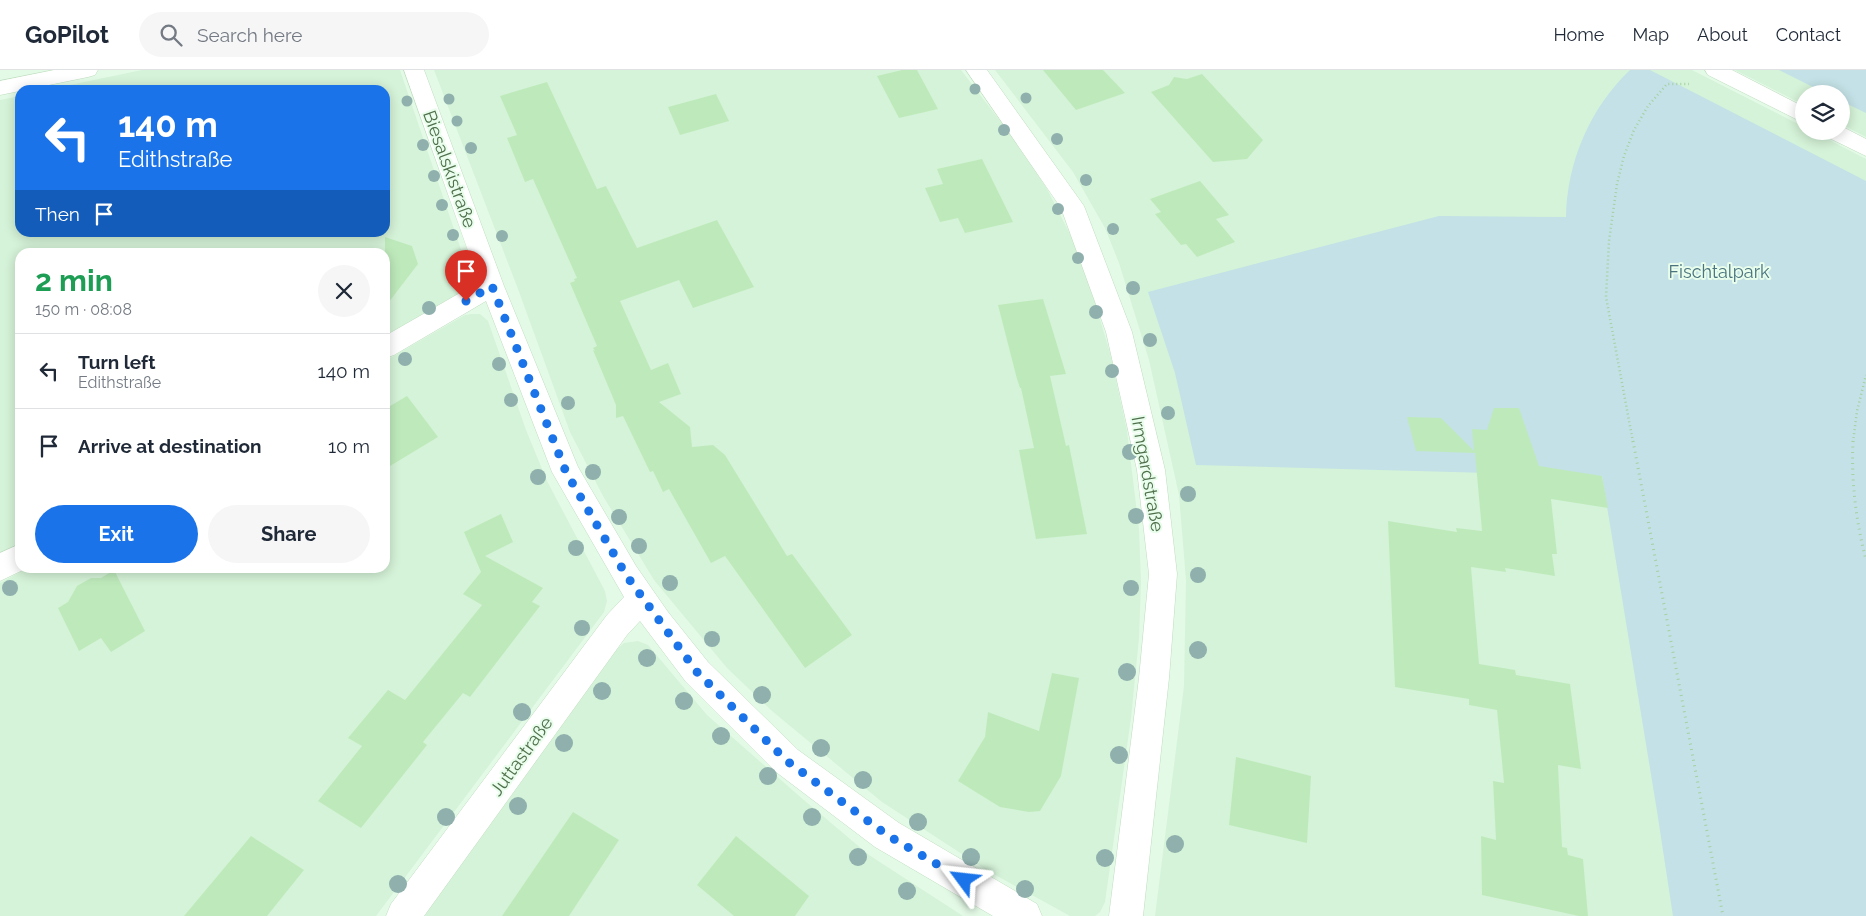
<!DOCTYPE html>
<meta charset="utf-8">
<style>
:root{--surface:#fff;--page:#f6f6f7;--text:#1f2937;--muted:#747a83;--line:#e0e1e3;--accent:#1a73e8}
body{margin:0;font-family:Raleway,sans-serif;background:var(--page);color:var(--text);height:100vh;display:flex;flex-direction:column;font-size:19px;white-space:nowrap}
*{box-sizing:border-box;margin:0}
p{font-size:16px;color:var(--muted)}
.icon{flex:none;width:28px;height:28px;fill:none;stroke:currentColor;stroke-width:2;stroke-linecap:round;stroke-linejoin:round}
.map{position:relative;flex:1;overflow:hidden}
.panel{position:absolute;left:15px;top:178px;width:375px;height:325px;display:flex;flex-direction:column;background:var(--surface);border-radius:15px;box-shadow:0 2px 12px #0003}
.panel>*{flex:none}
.top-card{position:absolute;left:15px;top:15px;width:375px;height:152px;border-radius:15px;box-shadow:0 2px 12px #0003;background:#1a73e8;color:#fff;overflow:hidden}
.controls{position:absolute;left:1795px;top:15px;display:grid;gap:10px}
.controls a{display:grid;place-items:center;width:55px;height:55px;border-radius:50%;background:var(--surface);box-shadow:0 2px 12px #0003;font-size:25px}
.pin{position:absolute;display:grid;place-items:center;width:42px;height:42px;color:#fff;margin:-51px -21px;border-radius:50% 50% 50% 0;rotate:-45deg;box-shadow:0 0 5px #0007}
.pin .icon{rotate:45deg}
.me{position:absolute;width:55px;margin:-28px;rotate:300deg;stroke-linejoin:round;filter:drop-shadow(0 0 4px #0008)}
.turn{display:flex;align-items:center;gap:18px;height:105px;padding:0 20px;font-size:22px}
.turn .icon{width:65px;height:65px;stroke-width:2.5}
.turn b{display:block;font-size:35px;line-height:42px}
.then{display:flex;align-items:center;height:48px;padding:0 20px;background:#0003;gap:10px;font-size:19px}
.round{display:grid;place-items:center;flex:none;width:52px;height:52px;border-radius:26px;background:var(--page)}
.head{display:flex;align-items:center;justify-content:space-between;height:85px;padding:0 20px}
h1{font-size:30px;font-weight:700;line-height:38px;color:#1e9e55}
.action{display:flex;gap:10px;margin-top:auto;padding:10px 20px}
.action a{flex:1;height:58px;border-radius:30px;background:var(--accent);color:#fff;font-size:20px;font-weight:700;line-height:58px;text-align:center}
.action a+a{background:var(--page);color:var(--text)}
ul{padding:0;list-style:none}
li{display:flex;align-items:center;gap:15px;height:75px;padding:0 20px;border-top:1px solid var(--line)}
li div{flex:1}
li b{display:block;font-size:19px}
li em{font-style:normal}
header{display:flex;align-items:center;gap:30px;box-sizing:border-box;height:70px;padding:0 25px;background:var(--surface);border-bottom:1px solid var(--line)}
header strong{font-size:24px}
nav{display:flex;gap:28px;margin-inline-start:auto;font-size:18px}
.search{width:350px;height:45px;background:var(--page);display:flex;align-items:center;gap:12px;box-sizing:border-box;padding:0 18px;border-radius:28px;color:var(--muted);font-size:19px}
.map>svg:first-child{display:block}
</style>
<header>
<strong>GoPilot</strong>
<div class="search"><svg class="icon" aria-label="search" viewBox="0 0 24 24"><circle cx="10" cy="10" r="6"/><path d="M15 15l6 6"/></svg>Search here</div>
<nav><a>Home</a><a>Map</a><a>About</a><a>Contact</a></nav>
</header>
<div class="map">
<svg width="1866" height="846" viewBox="0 0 1866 846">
<rect width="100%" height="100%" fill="#e3fae6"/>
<g fill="#d5f3d8">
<polygon points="142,0 400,0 471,209 471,214 465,221 385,266 385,182 20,182 20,473 0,485 0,30 20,26 20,162 385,162 385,20 46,20"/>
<polygon points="434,0 961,0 1024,82 1047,119 1072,168 1088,209 1110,283 1127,361 1139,459 1141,513 1139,568 1131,648 1105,832 1100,842 1095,846 1070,846 988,801 882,732 772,641 727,598 654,510 603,426 570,362 518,219"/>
<polygon points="995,0 1692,0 1804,57 1804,61 1812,61 1866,89 1866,846 1155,846 1184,616 1186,510 1179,425 1149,290 1119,193 1105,158 1073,102"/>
<polygon points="1735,0 1866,0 1866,67 1841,54 1841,24 1804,24 1804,35"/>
<polygon points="472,244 480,244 488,251 526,360 547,411 605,521 607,531 604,542 376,846 0,846 0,513 27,498 385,498 385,291 465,245"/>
<polygon points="638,571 648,575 707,645 798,725 869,785 963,846 422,846 617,579 624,573"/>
</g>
<g fill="#c3e1e6">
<path d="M1630,0H1650L1866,111V846H1673L1657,741L1602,406L1196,395L1175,303L1148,222L1439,146L1566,147C1567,92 1590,38 1630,0Z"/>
<polygon points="1779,0 1866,0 1866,43 1841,31 1841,24 1827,24"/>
</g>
<g fill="#beeabb">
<polygon points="902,0 917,0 938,39 899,48 877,6"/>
<polygon points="1043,0 1103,0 1125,23 1076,40"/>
<polygon points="1202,4 1263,70 1247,89 1213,92 1151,22 1169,15 1174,7 1187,9"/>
<polygon points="547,12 597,119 606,116 637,178 717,150 754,217 693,238 679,210 620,231 651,300 668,293 681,324 659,332 690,357 692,377 713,375 725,385 787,486 792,484 852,565 805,598 725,486 711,493 669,419 663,422 653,401 650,402 623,346 616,348 616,335 593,280 595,281 593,278 597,276 570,213 575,211 574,209 577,208 533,109 525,112 507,68 517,65 500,26"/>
<polygon points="716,24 729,51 680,65 668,37"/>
<polygon points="982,89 1013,152 965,163 958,148 940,152 925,118 943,114 937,99"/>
<polygon points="1200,111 1229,145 1216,149 1235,172 1197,187 1186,174 1181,175 1155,144 1161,142 1150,129"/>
<polygon points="385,167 412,176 418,194 385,237"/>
<polygon points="1043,229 1066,304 1050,306 1066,376 1069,375 1087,464 1036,469 1019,380 1034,378 1021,318 1020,318 1017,309 998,235"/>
<polygon points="407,326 438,367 385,399 385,339"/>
<polygon points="1494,338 1519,338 1539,396 1602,406 1608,438 1551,429 1557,484 1552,484 1555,506 1505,498 1506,502 1471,497 1479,594 1515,600 1516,605 1570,614 1581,699 1558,695 1562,777 1567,778 1568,785 1583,789 1588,846 1579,846 1482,825 1481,766 1496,770 1493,711 1504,713 1497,640 1469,635 1469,629 1395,617 1388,451 1457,462 1456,458 1482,461 1475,383 1416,381 1407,347 1441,348 1474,381 1472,359 1487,360"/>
<polygon points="501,444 513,472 485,486 543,518 532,532 540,536 470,627 463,623 423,672 427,675 361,758 318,731 362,676 348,668 388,620 405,630 482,535 463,524 481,502 464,462"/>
<polygon points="114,500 145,561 111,582 101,568 79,581 58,538 68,532 77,516 91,508 101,508"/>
<polygon points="1052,603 1079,608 1061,706 1040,741 1029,742 1000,737 958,711 985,667 988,642 1039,661"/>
<polygon points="1236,687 1311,706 1307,773 1229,755"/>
<polygon points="573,742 619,770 569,846 502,846"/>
<polygon points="251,766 304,800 267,846 184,846"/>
<polygon points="736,766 809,826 795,846 734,846 697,815"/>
</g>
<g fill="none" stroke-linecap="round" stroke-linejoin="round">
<defs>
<g id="minor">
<polygon points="54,0 98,0 95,5 88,7 0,25 0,11"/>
<polygon points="404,0 424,0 504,216 578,397 636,496 668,542 708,592 798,680 899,753 1037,834 1042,846 993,846 875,777 776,702 686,612 640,551 627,565 424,846 386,846 391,834 607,545 624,527 552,402 486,231 394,285 385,288 385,266 479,212"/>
<polygon points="966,0 987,0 1084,136 1132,262 1165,400 1177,504 1169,608 1143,846 1109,846 1139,608 1149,504 1137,400 1106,262 1061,138"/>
<polygon points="1705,0 1732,0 1804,37 1804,53 1708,5"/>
<polygon points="1841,56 1866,69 1866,86 1825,66 1822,61 1841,61"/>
<polygon points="20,474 20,498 27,498 0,511 0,483"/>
</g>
</defs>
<use href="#minor" stroke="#c0ddc0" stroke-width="1"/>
<g stroke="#a4d1a0" stroke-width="2.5" stroke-dasharray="1 3" stroke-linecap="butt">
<polyline points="1633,372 1606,227 1609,171 1617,114 1624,86 1634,60 1648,36 1667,14 1689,14"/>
<polyline points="1853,372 1857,341 1866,305"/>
</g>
<g stroke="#a4d1a0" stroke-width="3" stroke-dasharray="1 4.5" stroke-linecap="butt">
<polyline points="1633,371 1723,846"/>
<path d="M1853,371C1851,412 1856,451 1866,490"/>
</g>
<use href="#minor" fill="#fff" fill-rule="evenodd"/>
</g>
<g fill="#8fb0ad">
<circle cx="975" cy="19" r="5.5"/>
<circle cx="1026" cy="28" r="5.5"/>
<circle cx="449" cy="29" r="5.5"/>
<circle cx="407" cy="31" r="5.5"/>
<circle cx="457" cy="51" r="5.5"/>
<circle cx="1004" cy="60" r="6"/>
<circle cx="1057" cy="69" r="6"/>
<circle cx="423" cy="75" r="6"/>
<circle cx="471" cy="78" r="6"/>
<circle cx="434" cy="106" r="6"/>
<circle cx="1086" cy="110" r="6"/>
<circle cx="442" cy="135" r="6"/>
<circle cx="1058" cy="139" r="6"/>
<circle cx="1113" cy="159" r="6"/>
<circle cx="453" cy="165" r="6"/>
<circle cx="502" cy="166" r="6"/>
<circle cx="1078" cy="188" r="6"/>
<circle cx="463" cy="199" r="6"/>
<circle cx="1133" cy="218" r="7"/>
<circle cx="429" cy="238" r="7"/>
<circle cx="1096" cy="242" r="7"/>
<circle cx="1150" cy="270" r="7"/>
<circle cx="405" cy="289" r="7"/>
<circle cx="499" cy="294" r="7"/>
<circle cx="1112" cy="301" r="7"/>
<circle cx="511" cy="330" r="7"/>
<circle cx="568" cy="333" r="7"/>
<circle cx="1168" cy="343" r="7"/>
<circle cx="1130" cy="382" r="8"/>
<circle cx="593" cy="402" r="8"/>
<circle cx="538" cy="407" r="8"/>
<circle cx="1188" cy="424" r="8"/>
<circle cx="1136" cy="446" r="8"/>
<circle cx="619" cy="447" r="8"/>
<circle cx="639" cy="476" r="8"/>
<circle cx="576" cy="478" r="8"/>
<circle cx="1198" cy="505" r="8"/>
<circle cx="670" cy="513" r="8"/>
<circle cx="10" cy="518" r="8"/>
<circle cx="1131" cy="518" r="8"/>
<circle cx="582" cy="558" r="8"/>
<circle cx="712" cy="569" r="8"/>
<circle cx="1198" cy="580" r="9"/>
<circle cx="647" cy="588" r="9"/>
<circle cx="1127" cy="602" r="9"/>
<circle cx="602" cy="621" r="9"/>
<circle cx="762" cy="625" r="9"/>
<circle cx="684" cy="631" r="9"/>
<circle cx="522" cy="642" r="9"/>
<circle cx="721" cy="666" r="9"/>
<circle cx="564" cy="673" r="9"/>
<circle cx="821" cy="678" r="9"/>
<circle cx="1119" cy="685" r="9"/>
<circle cx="768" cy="706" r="9"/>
<circle cx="863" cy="710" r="9"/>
<circle cx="518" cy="736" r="9"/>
<circle cx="446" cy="747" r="9"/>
<circle cx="812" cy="747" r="9"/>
<circle cx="918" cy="752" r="9"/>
<circle cx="1175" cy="774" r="9"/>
<circle cx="858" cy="787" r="9"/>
<circle cx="971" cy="787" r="9"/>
<circle cx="1105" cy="788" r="9"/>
<circle cx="398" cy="814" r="9"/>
<circle cx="1025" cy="819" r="9"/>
<circle cx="907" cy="821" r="9"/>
</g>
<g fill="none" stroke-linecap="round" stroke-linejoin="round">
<polyline stroke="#1a73e8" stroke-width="9" stroke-dasharray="0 16.2" points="466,231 492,216 566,402 626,505 697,602 787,691 887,765 964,810"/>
</g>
<g text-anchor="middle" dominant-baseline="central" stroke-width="4" stroke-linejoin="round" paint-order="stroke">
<g font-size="18" fill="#4f6f4b" stroke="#e8fdeb">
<text transform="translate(450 99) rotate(70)">Biesalskistraße</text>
<text transform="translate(1148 404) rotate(80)">Irmgardstraße</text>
<text transform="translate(521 686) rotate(-54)">Juttastraße</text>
</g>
<g font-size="18" fill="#4a737f" stroke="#e8fdeb">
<text x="1719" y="201">Fischtalpark</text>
</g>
</g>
</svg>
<div class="controls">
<a><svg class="icon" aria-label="layers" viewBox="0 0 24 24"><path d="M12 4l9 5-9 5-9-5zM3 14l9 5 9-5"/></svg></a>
</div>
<div class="pin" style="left:466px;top:231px;background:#d93025"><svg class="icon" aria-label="arrive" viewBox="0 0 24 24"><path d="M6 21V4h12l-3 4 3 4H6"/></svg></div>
<svg class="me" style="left:964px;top:810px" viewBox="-20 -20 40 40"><path d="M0-17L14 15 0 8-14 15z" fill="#1a73e8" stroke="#fff" stroke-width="4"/></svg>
<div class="top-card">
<div class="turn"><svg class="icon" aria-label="left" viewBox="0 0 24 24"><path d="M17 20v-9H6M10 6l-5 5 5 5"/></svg><div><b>140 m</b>Edithstraße</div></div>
<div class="then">Then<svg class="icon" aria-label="arrive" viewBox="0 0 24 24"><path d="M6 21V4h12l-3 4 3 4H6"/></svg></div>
</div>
<section class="panel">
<div class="head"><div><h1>2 min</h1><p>150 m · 08:08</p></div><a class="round"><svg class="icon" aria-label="close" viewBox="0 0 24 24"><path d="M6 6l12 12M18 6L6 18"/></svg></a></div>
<ul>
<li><svg class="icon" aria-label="left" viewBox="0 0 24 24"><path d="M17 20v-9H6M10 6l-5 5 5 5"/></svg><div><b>Turn left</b><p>Edithstraße</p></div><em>140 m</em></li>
<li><svg class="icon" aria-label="arrive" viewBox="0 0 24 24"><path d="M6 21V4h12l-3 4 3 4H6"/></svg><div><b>Arrive at destination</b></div><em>10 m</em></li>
</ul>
<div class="action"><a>Exit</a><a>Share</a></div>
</section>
</div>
